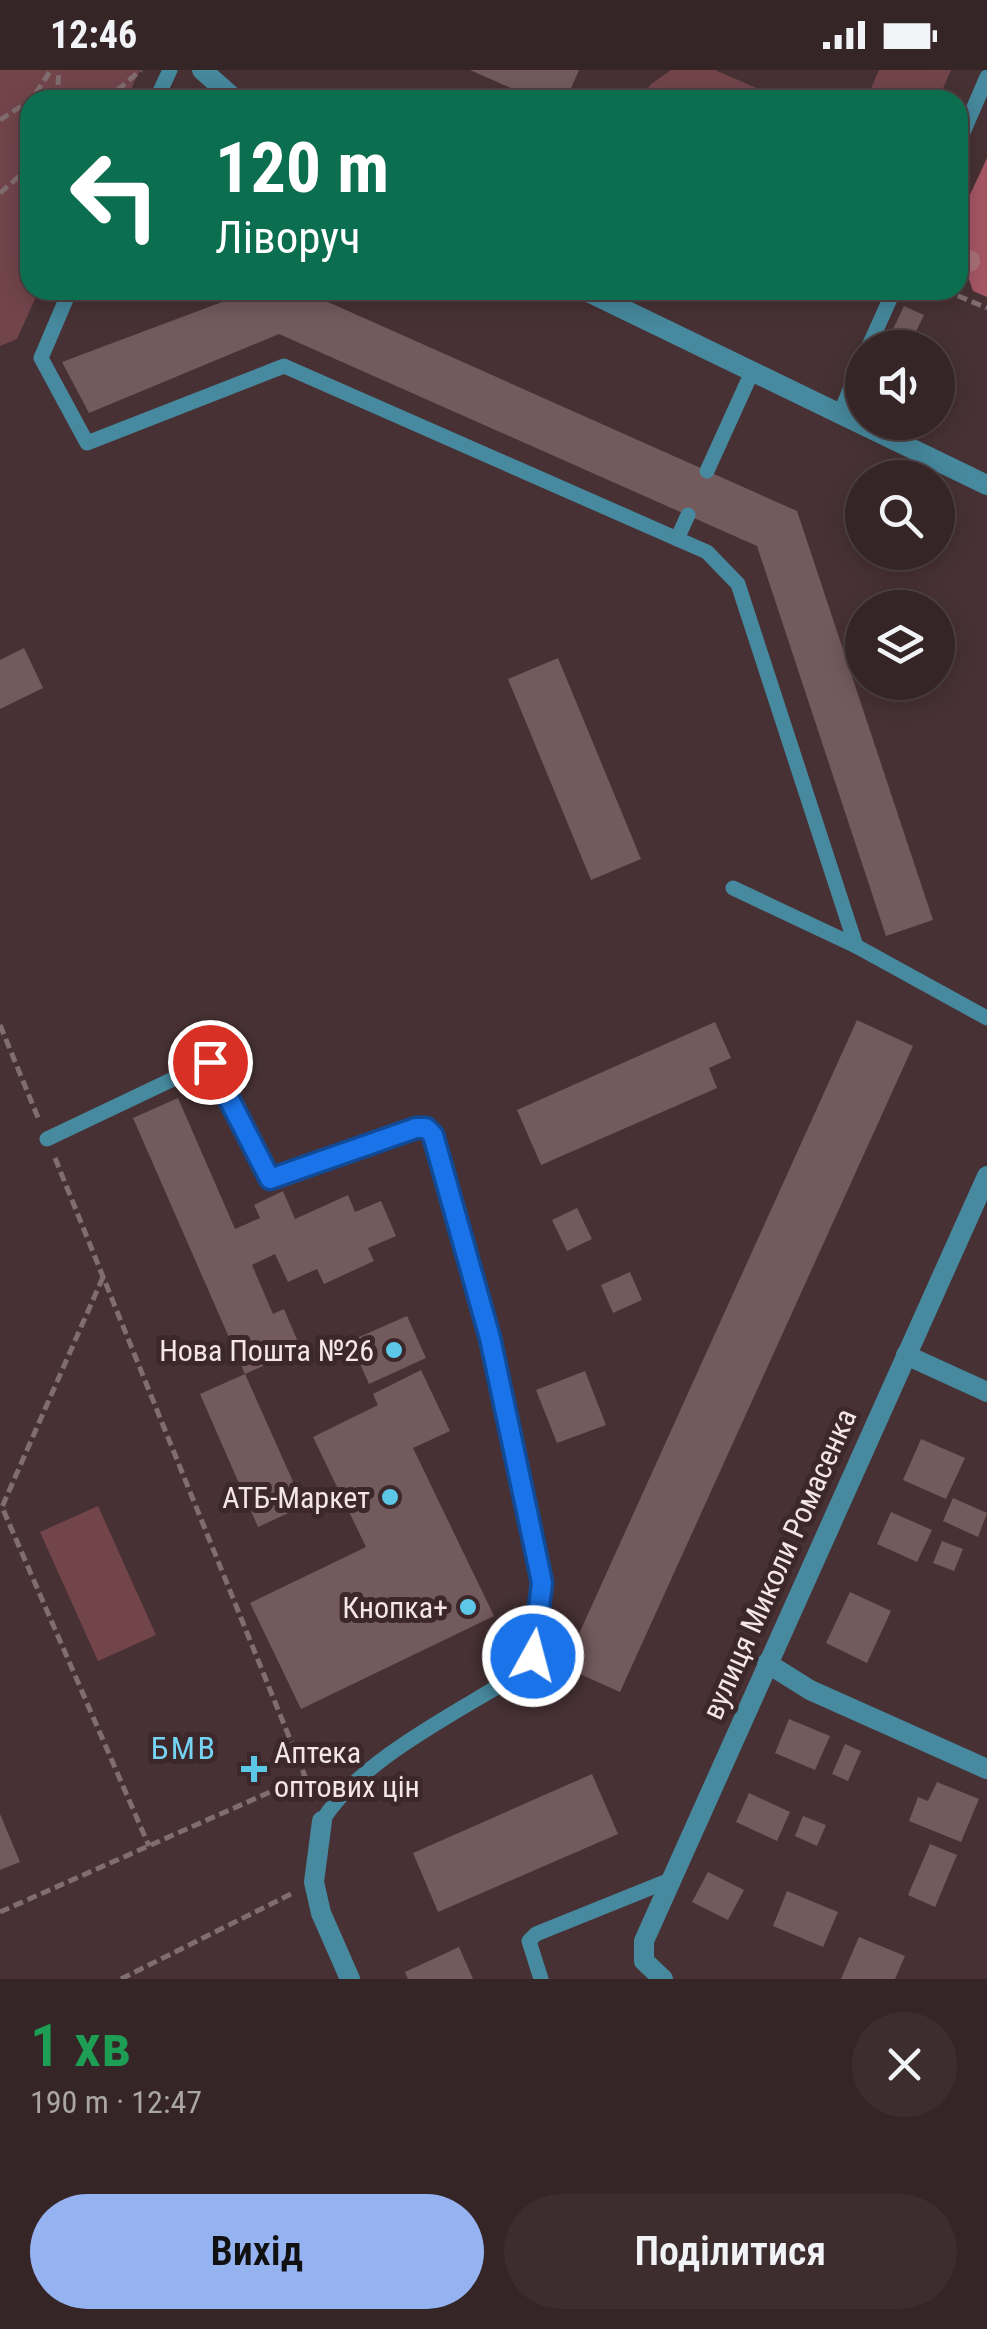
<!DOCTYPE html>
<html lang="uk">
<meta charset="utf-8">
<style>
:root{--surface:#352527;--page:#3d2d2f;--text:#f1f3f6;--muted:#aaa5a7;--line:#4f4244;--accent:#95b2f1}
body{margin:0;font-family:"Roboto Condensed",sans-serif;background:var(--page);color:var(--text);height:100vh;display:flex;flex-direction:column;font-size:38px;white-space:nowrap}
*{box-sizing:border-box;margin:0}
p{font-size:32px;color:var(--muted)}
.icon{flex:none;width:55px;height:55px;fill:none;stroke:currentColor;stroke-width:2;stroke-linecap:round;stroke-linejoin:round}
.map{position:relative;height:1909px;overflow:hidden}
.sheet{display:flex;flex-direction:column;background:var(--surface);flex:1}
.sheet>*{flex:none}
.hud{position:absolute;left:20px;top:20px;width:948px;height:210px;border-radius:30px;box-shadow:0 5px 25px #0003,0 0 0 2px var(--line);background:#0b6e4f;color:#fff;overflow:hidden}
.buttons{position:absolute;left:845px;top:260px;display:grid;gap:20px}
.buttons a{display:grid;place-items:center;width:110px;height:110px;border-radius:50%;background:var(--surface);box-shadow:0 5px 25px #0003,0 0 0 2px var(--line);font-size:50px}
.pin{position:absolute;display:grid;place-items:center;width:85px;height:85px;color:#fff;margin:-42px;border:5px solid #fff;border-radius:50%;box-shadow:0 2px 10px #0007}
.me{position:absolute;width:110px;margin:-55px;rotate:7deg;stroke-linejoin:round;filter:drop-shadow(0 0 8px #0008)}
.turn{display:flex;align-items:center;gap:35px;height:210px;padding:0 30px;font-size:45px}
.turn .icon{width:130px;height:130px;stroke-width:2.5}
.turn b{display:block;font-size:70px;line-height:85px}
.round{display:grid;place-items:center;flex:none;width:105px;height:105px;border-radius:52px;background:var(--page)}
.overview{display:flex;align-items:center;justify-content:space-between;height:170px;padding:0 30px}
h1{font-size:60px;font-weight:600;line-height:75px;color:#1e9e55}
.button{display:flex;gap:20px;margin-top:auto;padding:20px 30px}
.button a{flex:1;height:115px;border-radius:60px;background:var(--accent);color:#111;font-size:40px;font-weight:600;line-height:115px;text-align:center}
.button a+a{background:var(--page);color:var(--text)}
.status{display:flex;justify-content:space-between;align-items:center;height:70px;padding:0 50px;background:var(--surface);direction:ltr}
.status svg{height:28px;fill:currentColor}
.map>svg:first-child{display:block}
</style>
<div class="status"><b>12:46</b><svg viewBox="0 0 49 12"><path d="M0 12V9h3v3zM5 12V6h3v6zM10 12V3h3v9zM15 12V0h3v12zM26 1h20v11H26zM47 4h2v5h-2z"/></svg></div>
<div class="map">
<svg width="987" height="1909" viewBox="0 0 987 1909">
<rect width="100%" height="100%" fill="#473134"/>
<g fill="#72454b">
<polygon points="0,0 140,0 126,30 30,30 30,220 39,220 17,269 0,276"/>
<polygon points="671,0 715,0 784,30 639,30 651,14"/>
<polygon points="879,0 951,0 938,30 866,30"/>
<polygon points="98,1436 156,1565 98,1591 40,1462"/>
</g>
<path fill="#a65764" d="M987,88V227L973,221C950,154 959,150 987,88Z"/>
<g fill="#735a5d">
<polygon points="470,0 579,0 566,30 538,30"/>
<polygon points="254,220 301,220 797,441 933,850 886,866 757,476 279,264 89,343 62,292"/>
<polygon points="904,236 924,245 908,278 894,278 886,274"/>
<polygon points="24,578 43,618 0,639 0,590"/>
<polygon points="558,588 641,789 591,810 508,609"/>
<polygon points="857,950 913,976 620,1622 564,1597"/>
<polygon points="715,952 731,988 709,998 717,1018 541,1095 517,1040"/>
<polygon points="178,1028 235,1159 260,1148 254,1135 283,1121 295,1149 348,1125 355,1142 381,1131 396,1166 368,1178 374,1191 324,1214 317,1199 288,1212 275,1184 252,1195 273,1244 284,1239 301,1279 245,1304 133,1048"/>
<polygon points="577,1138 592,1169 567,1181 552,1150"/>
<polygon points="630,1202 642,1230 613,1243 601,1215"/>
<polygon points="407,1246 426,1288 369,1314 350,1271"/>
<polygon points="421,1300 450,1361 413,1378 494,1546 301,1639 250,1533 366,1477 313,1367 378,1335 373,1324"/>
<polygon points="585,1301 606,1355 557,1373 536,1320"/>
<polygon points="245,1304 304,1436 258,1457 200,1324"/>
<polygon points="921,1369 965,1388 946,1429 903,1410"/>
<polygon points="953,1428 987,1443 978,1467 943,1451"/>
<polygon points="891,1442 932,1460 917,1492 877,1474"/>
<polygon points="942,1471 963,1479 954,1501 933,1493"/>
<polygon points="850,1522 891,1541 867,1593 826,1573"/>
<polygon points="789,1649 830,1666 815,1700 775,1683"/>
<polygon points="845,1674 861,1681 848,1711 832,1704"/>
<polygon points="259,1687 266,1704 249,1711 242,1693"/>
<polygon points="592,1704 618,1764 438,1842 413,1783"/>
<polygon points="937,1712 979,1729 961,1772 909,1751 918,1727 928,1731"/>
<polygon points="749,1723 790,1742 777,1771 736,1752"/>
<polygon points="0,1744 20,1792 0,1800"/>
<polygon points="803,1746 826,1755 817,1776 795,1766"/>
<polygon points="930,1774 957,1785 935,1837 908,1825"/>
<polygon points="708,1802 744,1820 728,1850 692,1832"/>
<polygon points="787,1821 838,1842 823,1877 773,1856"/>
<polygon points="859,1867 905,1886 895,1909 841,1909"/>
<polygon points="459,1877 473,1909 408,1909 405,1902"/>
</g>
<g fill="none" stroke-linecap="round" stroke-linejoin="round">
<g stroke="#806d6f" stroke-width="5" stroke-dasharray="10 5" stroke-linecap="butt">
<polyline points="57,30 59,0"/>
<polyline points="106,30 141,0"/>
<polyline points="0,50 32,29 51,0"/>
<polyline points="0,123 30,97"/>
<polyline points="944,220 987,238"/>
<polyline points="0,955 39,1050"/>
<polyline points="55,1088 313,1726"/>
<polyline points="103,1207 2,1437 149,1776"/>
<polyline points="0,1842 306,1706"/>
<polyline points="121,1909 293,1823"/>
</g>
<g stroke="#47899e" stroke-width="15">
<polyline points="156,30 170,0"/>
<polyline points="958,74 987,7"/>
<polyline points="70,220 41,288 87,373 284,296 707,482 738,514 856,876"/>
<polyline points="868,278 894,220"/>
<polyline points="840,344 862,290"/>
<polyline points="707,401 752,302"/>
<polyline points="677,469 688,445"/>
<polyline points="733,818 856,876 987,948"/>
<path d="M47,1069L209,992L270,1109L416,1058H426L433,1065L489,1268L539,1498C545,1528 540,1575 523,1601C461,1641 361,1688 322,1751"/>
<polyline points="541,1909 529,1871 536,1864 670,1810"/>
</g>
<g stroke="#47899e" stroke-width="20">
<polyline points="906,1285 987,1322"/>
<polyline points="767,1593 810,1620 987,1699"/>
<polyline points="322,1751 314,1812 321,1843 350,1909"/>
</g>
<g stroke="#47899e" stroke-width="20">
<polyline points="202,0 236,30"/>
<polyline points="584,220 987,415"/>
<polyline points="663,1909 644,1891 644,1871 987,1106"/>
</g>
</g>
<circle fill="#ab7078" cx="969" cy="191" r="11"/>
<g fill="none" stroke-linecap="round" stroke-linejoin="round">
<defs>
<polyline id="route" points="210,992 270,1109 416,1058 426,1058 433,1065 490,1268 539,1498 542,1513 533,1586"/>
</defs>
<use href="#route" stroke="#114b97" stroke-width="25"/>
<use href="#route" stroke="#1a73e8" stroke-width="18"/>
</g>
<g fill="#5dc7e8" stroke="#3c272a" stroke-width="4">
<circle cx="394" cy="1280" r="10"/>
<circle cx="390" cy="1427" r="10"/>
<circle cx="468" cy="1537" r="10"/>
<path d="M249 1684h10v10h10v10h-10v10h-10v-10h-10v-10h10z"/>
</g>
<g text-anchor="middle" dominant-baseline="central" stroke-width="10" stroke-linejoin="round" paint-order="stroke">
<g font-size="30" fill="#f4e5e7" stroke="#3c272a" text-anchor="end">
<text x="374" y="1280">Нова Пошта №26</text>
<text x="370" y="1427">АТБ-Маркет</text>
<text x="448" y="1537">Кнопка+</text>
<text x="274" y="1682" text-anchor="start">Аптека<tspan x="274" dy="34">оптових цін</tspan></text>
</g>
<g font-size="30" fill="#f4e5e7" stroke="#3c272a">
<text transform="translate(779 1494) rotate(-66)">вулиця Миколи Ромасенка</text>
</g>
<g font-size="32" letter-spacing="2.5" fill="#75d4f3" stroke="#3c272a">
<text x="184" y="1678">БМВ</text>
</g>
</g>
</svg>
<div class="buttons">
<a><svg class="icon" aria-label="sound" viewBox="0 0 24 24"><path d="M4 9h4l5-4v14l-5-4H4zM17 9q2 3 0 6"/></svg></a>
<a><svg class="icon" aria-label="search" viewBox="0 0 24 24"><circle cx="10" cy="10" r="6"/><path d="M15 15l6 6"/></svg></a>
<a><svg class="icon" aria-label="layers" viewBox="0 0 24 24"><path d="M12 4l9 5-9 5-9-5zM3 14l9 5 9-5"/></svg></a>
</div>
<div class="pin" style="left:210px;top:992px;background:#d93025"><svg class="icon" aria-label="arrive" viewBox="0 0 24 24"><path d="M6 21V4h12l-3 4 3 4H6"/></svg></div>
<svg class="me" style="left:533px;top:1586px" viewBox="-20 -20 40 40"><circle r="17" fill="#1a73e8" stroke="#fff" stroke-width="3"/><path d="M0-11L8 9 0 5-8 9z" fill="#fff"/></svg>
<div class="hud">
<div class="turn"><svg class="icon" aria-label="left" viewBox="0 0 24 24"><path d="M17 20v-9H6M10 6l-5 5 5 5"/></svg><div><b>120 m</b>Ліворуч</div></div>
</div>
</div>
<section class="sheet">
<div class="overview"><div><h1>1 хв</h1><p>190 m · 12:47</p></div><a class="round"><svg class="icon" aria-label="close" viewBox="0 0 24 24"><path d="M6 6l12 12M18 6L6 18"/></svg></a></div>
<div class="button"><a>Вихід</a><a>Поділитися</a></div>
</section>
